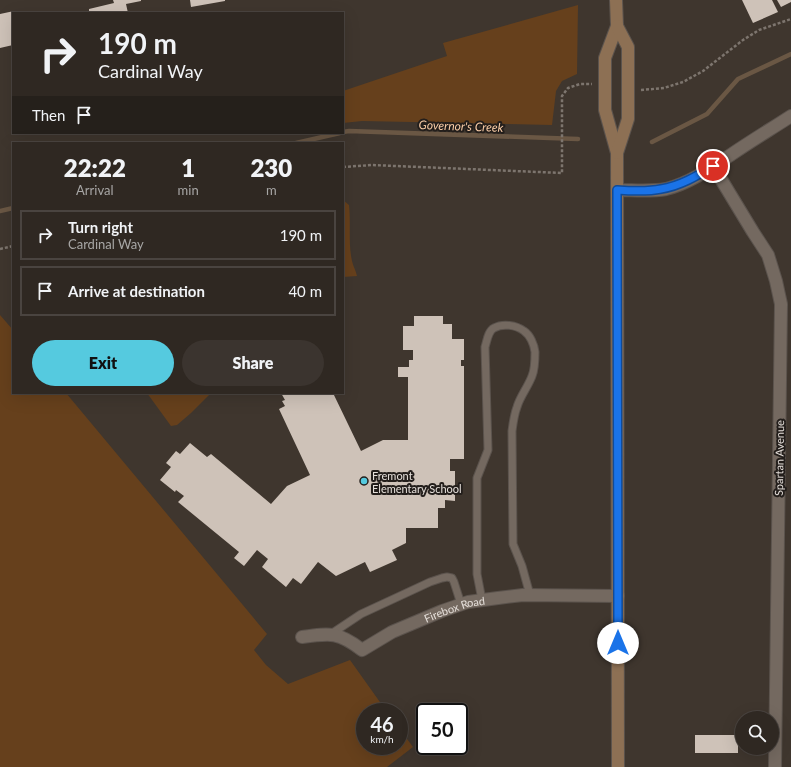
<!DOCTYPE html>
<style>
:root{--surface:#2f2822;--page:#3b342f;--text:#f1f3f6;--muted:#a7a6a5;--line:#4a4440;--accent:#55cadf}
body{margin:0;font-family:Lato,sans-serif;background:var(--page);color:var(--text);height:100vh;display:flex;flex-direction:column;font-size:15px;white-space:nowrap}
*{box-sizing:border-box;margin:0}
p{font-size:13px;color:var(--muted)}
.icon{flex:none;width:22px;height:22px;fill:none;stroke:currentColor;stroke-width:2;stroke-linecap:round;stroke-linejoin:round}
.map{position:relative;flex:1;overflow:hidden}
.panel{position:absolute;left:12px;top:142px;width:332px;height:252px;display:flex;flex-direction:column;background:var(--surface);border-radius:0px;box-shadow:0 4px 16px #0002,0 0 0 1px var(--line)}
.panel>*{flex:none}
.top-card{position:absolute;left:12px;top:12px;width:332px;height:122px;border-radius:0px;box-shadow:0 4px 16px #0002,0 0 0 1px var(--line);background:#2f2822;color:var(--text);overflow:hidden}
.tools{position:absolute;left:735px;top:711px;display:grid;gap:8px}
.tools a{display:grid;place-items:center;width:44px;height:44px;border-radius:50%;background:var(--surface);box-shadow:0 4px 16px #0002,0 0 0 1px var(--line);font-size:20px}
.speed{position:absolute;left:356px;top:703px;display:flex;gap:8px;font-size:20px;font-weight:700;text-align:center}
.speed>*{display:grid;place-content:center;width:52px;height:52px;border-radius:50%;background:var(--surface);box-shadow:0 4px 16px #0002,0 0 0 1px var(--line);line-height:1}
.speed small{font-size:10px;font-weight:400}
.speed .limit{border:2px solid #111;border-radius:6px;background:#fff;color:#111}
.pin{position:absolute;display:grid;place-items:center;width:34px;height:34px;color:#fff;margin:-17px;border:2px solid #fff;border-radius:50%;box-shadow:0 1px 4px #0007}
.me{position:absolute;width:44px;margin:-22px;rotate:0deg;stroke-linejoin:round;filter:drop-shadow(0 0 3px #0008)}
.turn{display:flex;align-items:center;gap:14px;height:84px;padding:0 20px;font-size:18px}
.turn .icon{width:52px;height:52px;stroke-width:2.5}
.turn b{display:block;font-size:28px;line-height:34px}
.then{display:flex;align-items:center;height:38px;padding:0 20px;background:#0003;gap:8px;font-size:15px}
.eta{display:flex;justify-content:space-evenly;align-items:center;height:68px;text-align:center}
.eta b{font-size:24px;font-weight:800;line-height:28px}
.action{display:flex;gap:8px;margin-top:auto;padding:8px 20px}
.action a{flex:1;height:46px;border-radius:24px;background:var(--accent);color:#111;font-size:16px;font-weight:800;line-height:46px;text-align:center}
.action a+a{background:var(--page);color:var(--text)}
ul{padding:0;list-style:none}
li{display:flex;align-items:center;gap:12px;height:50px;margin:0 8px 6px;padding:0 12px;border:2px solid var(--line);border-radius:0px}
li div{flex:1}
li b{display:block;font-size:15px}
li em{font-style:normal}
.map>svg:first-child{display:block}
</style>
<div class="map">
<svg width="791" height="767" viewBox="0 0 791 767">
<rect width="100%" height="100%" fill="#3f362e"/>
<g fill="#66401c">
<polygon points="578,5 577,74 562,81 556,91 552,125 362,121 343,123 343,91 447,56 443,43"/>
<path d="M343,200L349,205C351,223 348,243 352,261C353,266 356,271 357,276L343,277Z"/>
<polygon points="0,315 13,330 13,393 66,393 267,634 254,650 266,665 288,684 350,660 387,712 365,712 365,746 399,746 399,728 413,747 387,767 0,767"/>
<polygon points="147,393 211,393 191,413 177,425 171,426"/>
</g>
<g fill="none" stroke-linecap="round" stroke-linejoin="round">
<g stroke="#6a5744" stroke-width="4.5">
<polyline points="343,132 349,131 578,139"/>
<polyline points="652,142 707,114 738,79 791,54"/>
<polyline points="296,143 340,133"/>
<polyline points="0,211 13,208"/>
</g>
</g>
<g fill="#cec2b8">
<polygon points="113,0 141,0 141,1 126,4 128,13 89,13 89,9 114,3"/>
<polygon points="190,0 225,0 225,1 191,7"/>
<polygon points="742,0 772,0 778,12 753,23"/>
<polygon points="777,0 791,0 791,2 781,7"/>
<polygon points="14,11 15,13 13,13 13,45 0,48 0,14"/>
<polygon points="414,316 443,316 443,324 452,324 452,339 464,339 464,360 461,360 461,366 464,366 464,459 450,459 450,471 455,471 455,501 445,500 445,508 438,508 438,528 406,528 406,543 392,550 397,560 370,572 365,562 336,576 318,562 301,584 293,578 286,587 262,567 268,559 257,550 244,566 234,558 239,552 178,502 184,496 176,490 175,492 160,480 171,467 166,463 176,451 180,454 190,443 207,457 211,454 271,504 287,486 310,475 279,409 285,406 282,401 285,400 281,393 333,393 361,451 383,440 408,440 408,377 398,377 398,367 409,367 409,360 413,360 413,350 403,350 403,326 414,326"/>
<rect x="695" y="735" width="43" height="18"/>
</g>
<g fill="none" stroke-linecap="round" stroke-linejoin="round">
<defs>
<g id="lane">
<path d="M482,600L477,574V478L488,450L485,347C487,341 488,331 494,328C503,323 516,325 524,331C530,335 534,344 535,352C535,360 535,369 532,376C528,387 520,396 517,407C514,415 513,423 512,431L513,544L522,566L530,595"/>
<polyline points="331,634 361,614 430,582 442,578 447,577 452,578 454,582 461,604"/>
</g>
<g id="street">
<polyline points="713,166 753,232 768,255 776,281 781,304 775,767"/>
<path d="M617,190C633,190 650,192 666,189C690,183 711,168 732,154C751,141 771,129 791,116"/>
<path id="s1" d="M302,637C331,633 339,632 362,650L392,632L442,611L468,602L498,598L523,595L618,596"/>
</g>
<g id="secondary">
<polyline points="616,0 617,26 605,58 605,110 617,153 618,767"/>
<polyline points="617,26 628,47 628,119 617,153"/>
</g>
</defs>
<use href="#lane" stroke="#5b534d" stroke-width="9"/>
<use href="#street" stroke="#5b534d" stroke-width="14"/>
<use href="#secondary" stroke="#5b534d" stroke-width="14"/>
<g stroke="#7d756e" stroke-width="2.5" stroke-dasharray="3 2" stroke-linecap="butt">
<polyline points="641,90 664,88 683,82 703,71 743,40 759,30 791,19"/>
<polyline points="343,167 372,165 562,173 562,96 568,88 580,84 592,84"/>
<polyline points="0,249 13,246"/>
</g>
<use href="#lane" stroke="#746960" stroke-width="7"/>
<use href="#street" stroke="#746960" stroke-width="12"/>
<use href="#secondary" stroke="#8d7054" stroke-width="12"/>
</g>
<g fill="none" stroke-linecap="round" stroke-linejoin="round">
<defs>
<path id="route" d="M618,643L617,190C631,191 647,192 661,189C680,186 697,176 713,166"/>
</defs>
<use href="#route" stroke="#114b97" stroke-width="10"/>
<use href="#route" stroke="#1a73e8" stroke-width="7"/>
</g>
<circle fill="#55cadf" stroke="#231e1b" stroke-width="1.5" cx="364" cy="481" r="4"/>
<g text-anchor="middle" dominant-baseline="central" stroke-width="4" stroke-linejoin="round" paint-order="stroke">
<g font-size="11" fill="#e5dfda" stroke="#231e1b">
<text transform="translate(779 458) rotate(-89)">Spartan Avenue</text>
<text stroke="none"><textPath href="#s1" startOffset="166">Firebox Road</textPath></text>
</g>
<g font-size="11" fill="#e5dfda" stroke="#231e1b" text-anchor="start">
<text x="372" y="475">Fremont<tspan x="372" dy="13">Elementary School</tspan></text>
</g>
<g font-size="12" font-style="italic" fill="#facda7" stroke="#231e1b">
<text transform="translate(461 126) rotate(2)">Governor's Creek</text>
</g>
</g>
</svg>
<div class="tools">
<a><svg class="icon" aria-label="search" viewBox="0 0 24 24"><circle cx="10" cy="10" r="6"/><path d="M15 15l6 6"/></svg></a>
</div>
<div class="speed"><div>46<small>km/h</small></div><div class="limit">50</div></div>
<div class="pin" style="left:713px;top:166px;background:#d93025"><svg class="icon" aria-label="arrive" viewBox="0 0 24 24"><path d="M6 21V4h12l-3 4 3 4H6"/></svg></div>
<svg class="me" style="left:618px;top:643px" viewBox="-20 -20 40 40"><circle r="19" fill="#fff"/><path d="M0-13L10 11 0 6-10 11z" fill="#1a73e8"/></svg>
<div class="top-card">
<div class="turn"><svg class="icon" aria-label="right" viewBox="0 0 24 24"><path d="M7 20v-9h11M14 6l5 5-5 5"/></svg><div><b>190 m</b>Cardinal Way</div></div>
<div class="then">Then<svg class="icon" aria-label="arrive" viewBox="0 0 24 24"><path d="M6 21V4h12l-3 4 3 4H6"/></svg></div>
</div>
<section class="panel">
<div class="eta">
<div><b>22:22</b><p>Arrival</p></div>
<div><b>1</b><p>min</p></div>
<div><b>230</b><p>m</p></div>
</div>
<ul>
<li><svg class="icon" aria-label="right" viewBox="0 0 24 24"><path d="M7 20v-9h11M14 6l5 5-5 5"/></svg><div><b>Turn right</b><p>Cardinal Way</p></div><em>190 m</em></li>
<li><svg class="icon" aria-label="arrive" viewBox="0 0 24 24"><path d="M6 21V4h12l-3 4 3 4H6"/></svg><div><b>Arrive at destination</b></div><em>40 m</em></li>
</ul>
<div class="action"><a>Exit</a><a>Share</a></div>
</section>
</div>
